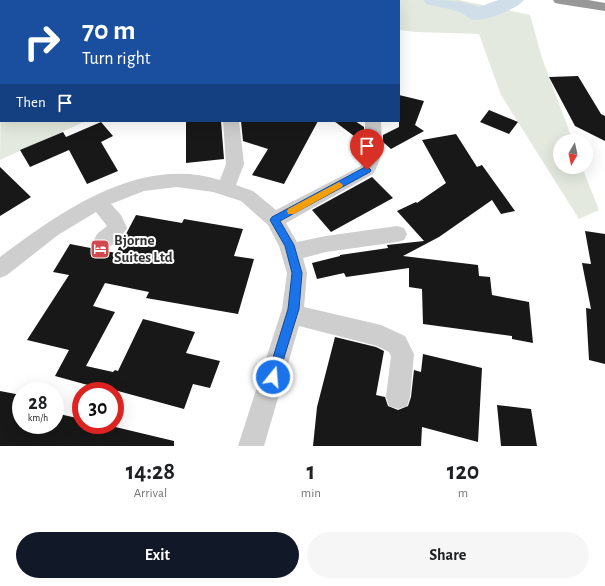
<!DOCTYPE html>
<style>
:root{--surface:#fff;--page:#f6f6f6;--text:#202124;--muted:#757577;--accent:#111827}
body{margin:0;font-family:"Alegreya Sans",sans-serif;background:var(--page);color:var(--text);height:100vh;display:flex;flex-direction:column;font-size:15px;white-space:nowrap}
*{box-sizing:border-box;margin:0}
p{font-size:13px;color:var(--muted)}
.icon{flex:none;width:22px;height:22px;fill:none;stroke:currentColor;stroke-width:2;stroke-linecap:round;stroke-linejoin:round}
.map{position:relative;height:446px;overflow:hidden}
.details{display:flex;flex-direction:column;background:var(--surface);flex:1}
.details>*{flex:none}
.hud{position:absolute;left:0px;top:0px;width:400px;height:122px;box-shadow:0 4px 16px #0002;background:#1a4fa0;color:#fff;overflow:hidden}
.needle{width:26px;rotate:189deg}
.controls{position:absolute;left:553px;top:134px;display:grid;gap:8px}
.controls a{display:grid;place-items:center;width:40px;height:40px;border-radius:50%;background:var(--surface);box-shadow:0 4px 16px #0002;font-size:20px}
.speed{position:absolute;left:12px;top:382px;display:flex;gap:8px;font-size:20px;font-weight:700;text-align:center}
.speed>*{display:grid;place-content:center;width:52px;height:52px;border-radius:50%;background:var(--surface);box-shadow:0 4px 16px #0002;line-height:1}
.speed small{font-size:10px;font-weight:400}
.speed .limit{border:6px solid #d22;background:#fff;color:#111}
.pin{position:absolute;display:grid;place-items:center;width:34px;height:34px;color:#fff;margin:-41px -17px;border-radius:50% 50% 50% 0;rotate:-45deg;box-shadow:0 0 4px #0007}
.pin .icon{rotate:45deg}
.me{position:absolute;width:44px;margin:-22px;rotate:17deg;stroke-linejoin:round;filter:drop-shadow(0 0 3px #0008)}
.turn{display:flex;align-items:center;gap:14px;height:84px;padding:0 16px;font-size:18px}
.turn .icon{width:52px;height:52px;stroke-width:2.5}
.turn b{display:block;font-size:28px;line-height:34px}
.then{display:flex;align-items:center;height:38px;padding:0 16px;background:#0003;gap:8px;font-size:15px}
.eta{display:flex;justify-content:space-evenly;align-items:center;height:68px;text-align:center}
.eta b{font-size:24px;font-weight:600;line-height:28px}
.primary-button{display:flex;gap:8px;margin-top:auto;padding:8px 16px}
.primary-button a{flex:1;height:46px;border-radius:24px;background:var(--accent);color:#fff;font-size:16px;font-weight:600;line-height:46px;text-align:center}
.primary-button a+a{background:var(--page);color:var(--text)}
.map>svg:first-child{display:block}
</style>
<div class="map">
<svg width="605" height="446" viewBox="0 0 605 446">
<rect width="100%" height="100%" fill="#fff"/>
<g fill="#e3e9de">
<polygon points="245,0 459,0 530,15 542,58 573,141 560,141 560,167 582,167 599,210 579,219 501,95 479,34 417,32 399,30 399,1"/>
<polygon points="1,76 1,121 86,121 0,160"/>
</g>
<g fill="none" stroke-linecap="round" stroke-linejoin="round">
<g fill="#cfdee9" fill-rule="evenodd">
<polygon points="338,0 358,0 337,1"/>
<path d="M423,0C442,0 463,0 479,7L498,0H524C517,9 488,20 476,20C469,20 465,14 459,12C449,8 437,7 426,4Z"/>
<rect x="0" y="85" width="1" height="16"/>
</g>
</g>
<g fill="#181818">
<polygon points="578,76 601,114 605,116 605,141 575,126 549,77"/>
<polygon points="399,95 424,101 415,125 424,131 391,149 383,142 383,135 399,127"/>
<polygon points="489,110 518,122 509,134 480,122"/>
<polygon points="186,121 221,121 224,159 186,163"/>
<polygon points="241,121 318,121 284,184 252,175 268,149 243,141"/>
<polygon points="334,121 355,121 364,127 364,131 354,136"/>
<polygon points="101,122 113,136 101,142 118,171 87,184 69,150 30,167 20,150 63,132 66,137"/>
<polygon points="456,134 477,167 482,165 515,211 501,214 492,200 439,237 403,256 478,265 479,276 490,277 492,295 529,302 533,343 512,339 512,336 423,324 422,289 409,287 409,268 346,277 344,273 317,279 312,263 340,256 340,255 388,248 387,245 424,241 397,211 416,202 417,203 446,183 422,140"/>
<polygon points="0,167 31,197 0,216"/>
<polygon points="372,177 393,198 331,232 312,210"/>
<polygon points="136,215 182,223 184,219 243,229 234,256 254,259 238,314 146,298 149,292 105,283 93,306 115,312 86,366 113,372 115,370 118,371 143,319 195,332 186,353 220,361 210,388 193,384 184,409 96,385 95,387 55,376 69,350 27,340 69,275 53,272 70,244 116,253"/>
<polygon points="585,231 605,234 605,364 589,360 586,308 591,309 582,263 591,264"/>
<polygon points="335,337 376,347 384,351 376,395 385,397 388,406 398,410 408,406 411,397 414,370 421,372 423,354 482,368 478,442 422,427 421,446 313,446 317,407"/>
<polygon points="0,391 21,395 21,425 55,425 55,413 81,419 81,425 107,425 174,441 174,446 0,446"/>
<polygon points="497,405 531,409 537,446 501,446"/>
</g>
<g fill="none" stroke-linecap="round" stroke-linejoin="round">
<g fill="#cecece" fill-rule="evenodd">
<polygon points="4,0 16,0 17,1 5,1"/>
<path d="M223,121H239L244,164L236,185L253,191L276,210L361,166L365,153V121H381C382,141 384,157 373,174L286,223L297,242L326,236L397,226L404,228L407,234L404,240L397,242L326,252L303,258L307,273L304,307L381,325L405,336L414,354L410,397L407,406L398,409L389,406L386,397L391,356L389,352L377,346L299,326L264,446H238L282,309L287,273L279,246L268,225L241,201L213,192L177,187L144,191L111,204L121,215L127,228C123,235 113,248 104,248C101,248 99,246 97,246L94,240L97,234L107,226L96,212L58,235L7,275L0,278V257C62,211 139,155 220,180L226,164Z"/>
</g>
<polygon fill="#989898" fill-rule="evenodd" points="553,0 588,0 605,3 605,11 560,4 555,3"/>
</g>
<polygon fill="#1a73e8" stroke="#114b97" points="367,166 371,170 370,172 280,221 294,245 302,273 299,309 278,377 277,381 273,383 269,381 267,377 288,309 292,273 285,246 270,220 272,217"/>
<polygon fill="#f59e0b" points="339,182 343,185 342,187 294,214 288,214 287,211 288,209"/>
<defs>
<symbol id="hotel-square" viewBox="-11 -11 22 22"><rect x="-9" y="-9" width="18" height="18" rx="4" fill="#d2494f" stroke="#fff"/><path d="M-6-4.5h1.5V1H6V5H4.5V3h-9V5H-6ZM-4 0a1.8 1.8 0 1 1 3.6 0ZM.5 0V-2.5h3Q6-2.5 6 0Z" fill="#fff"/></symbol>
</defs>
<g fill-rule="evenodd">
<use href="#hotel-square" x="89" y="238" width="22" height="22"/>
</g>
<g text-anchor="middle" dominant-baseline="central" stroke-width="4" stroke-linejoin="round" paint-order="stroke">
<g font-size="15" font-weight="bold" fill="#313131" stroke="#fff" text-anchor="start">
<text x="114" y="240">Bjorne<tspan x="114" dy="17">Suites Ltd</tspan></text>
</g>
</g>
</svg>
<div class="controls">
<a><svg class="needle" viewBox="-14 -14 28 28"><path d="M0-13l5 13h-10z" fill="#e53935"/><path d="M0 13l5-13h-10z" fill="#757577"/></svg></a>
</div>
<div class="speed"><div>28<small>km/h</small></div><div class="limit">30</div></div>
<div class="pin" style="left:367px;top:170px;background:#d93025"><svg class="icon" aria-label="arrive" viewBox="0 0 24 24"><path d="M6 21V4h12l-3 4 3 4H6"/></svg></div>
<svg class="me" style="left:273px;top:377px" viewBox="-20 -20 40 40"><circle r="17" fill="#1a73e8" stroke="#fff" stroke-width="3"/><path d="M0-11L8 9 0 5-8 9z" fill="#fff"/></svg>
<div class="hud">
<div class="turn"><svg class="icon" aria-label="right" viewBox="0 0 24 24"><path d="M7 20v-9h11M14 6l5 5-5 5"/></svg><div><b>70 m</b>Turn right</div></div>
<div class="then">Then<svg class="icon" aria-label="arrive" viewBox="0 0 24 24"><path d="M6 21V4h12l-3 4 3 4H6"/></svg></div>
</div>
</div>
<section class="details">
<div class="eta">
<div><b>14:28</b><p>Arrival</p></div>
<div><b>1</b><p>min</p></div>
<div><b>120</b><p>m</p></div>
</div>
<div class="primary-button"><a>Exit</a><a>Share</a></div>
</section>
